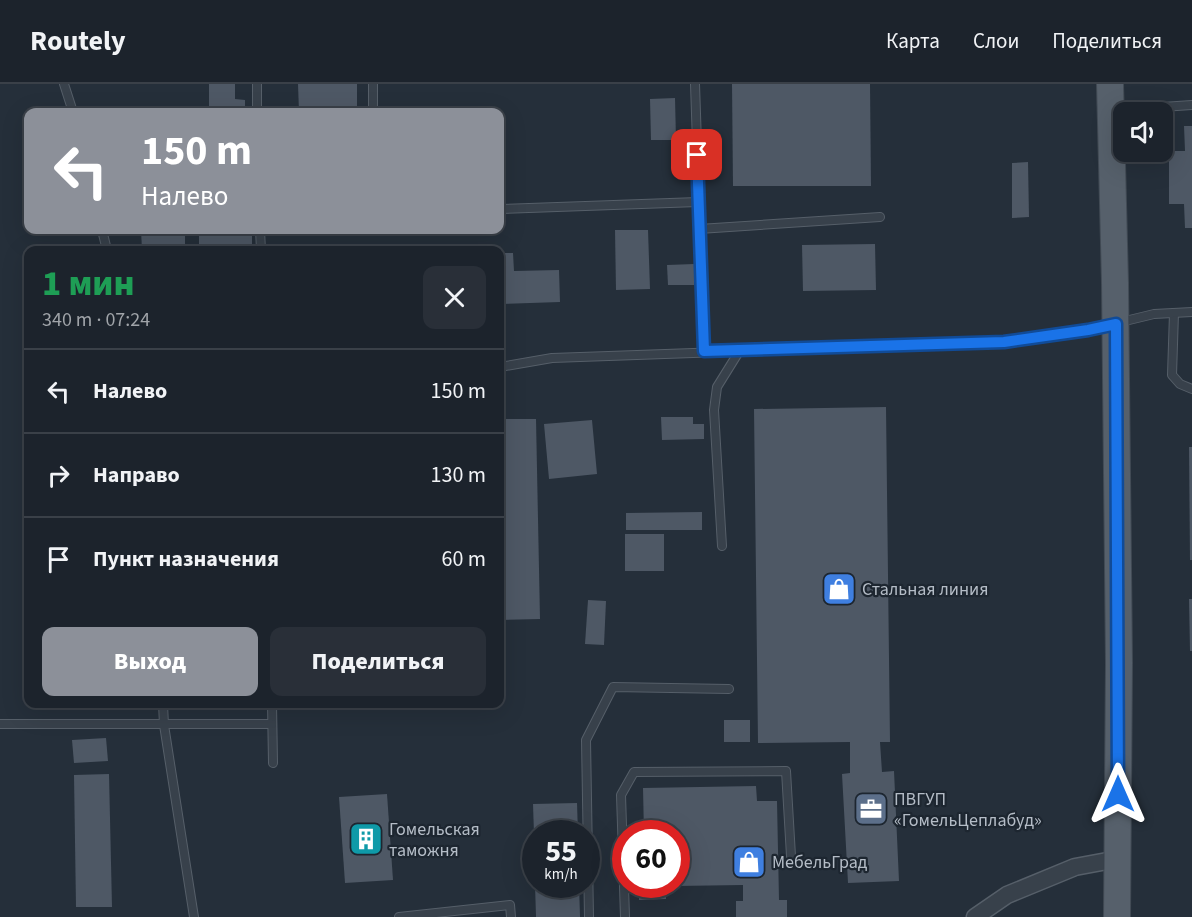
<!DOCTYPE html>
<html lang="ru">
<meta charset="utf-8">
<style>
:root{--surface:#1c232c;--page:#292f38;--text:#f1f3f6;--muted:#a0a4a9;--line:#3a4048;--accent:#8c9099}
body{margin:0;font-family:"Source Sans 3",sans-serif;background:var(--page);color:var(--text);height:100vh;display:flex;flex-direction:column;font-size:22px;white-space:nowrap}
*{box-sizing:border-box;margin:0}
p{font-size:20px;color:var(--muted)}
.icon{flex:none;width:33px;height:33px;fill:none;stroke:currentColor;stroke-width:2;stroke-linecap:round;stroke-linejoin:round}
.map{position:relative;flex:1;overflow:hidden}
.panel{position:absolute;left:24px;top:162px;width:480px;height:462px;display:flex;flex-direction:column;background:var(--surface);border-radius:12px;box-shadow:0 6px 24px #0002,0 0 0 2px var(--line)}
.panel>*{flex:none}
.top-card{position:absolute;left:24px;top:24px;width:480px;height:126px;border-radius:12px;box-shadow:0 6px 24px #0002,0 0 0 2px var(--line);background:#8c9099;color:#fff;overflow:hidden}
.controls{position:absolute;left:1113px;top:18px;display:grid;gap:12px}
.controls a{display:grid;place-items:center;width:60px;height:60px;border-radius:12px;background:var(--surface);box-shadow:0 6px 24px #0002,0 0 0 2px var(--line);font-size:30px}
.speed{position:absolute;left:522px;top:736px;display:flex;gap:12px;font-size:30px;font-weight:700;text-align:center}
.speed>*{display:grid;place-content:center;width:78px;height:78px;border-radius:50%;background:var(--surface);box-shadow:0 6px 24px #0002,0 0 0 2px var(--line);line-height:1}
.speed small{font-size:15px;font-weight:400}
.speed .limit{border:9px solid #d22;background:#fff;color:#111}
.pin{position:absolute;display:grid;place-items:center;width:51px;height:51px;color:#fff;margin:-26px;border-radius:12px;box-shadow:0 3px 9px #0006}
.me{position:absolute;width:66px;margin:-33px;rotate:0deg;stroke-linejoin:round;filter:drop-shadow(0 0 4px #0008)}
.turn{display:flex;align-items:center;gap:21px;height:126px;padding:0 18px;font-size:27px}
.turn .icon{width:78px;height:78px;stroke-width:2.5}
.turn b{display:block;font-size:42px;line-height:51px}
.round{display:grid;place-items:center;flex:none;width:63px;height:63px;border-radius:12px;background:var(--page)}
.summary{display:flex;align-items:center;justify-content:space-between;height:102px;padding:0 18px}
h1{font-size:36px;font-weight:800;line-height:45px;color:#1e9e55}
.cta{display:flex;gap:12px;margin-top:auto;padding:12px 18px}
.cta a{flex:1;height:69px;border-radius:12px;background:var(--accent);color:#fff;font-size:24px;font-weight:800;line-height:69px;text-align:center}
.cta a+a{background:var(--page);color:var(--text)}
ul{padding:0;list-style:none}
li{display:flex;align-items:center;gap:18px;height:84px;padding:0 18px;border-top:2px solid var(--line)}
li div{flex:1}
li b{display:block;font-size:22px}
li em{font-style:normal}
header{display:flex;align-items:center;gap:36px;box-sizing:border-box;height:84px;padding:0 30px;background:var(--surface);border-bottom:2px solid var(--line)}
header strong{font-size:28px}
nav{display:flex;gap:33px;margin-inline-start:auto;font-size:21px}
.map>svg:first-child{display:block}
</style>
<header>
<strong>Routely</strong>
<nav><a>Карта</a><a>Слои</a><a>Поделиться</a></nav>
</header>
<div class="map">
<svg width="1192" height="833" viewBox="0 0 1192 833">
<rect width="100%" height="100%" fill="#252f3a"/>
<g fill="#4e5865">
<polygon points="209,0 235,0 235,15 245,16 245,28 209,28"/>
<polygon points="298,0 357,0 357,28 299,28"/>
<polygon points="732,0 870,0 871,102 733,102"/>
<polygon points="675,14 676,56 651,56 650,15"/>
<polygon points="1184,42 1192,42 1192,144 1185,144 1184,120 1169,120 1169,67 1185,67"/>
<polygon points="1028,78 1029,133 1012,134 1012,79"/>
<polygon points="141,146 185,146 185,166 142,166"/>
<rect x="199" y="146" width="53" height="20"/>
<polygon points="615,146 648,146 650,205 616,206"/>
<polygon points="875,160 876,206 803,207 802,161"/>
<polygon points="500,169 513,169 514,187 559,186 560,218 500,220"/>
<polygon points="694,180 694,201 668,201 667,181"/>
<polygon points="886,323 890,658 880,658 882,688 894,687 899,797 848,799 842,690 850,689 850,658 758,659 754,325"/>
<polygon points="661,333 693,333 693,340 704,340 704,355 662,356"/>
<polygon points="500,335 536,335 540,535 500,536"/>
<polygon points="592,336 597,390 549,395 544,340"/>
<polygon points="1189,363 1192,363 1192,476 1190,476"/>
<polygon points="702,428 702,446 626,446 626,429"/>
<rect x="625" y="450" width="39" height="37"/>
<polygon points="1189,515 1192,515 1192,567 1190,567"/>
<polygon points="588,516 606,517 604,561 585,560"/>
<rect x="724" y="636" width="26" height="22"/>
<polygon points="106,654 108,677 74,679 72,656"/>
<polygon points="109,690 112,823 76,823 74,691"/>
<polygon points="756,702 757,717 777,717 779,816 787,816 787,833 736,833 736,817 743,817 743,801 676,802 676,750 644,750 643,704"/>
<polygon points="387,710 393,796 345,799 339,713"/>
<polygon points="577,719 578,750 534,750 533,720"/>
<polygon points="535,801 579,801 580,833 536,833"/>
<polygon points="641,801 666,801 666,815 639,816 639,802"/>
</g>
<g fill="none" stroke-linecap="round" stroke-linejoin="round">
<defs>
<g id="lane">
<polyline points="64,0 73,28"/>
<polyline points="257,0 257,28"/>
<polyline points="373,0 373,28"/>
<polyline points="695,0 704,267"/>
<polyline points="1133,28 1147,24 1192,21"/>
<polyline points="500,125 698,118"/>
<polyline points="699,145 880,133"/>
<polyline points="102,146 107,166"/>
<polyline points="260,146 261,166"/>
<polyline points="1174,229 1172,291 1180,300 1192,305"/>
<polyline points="500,283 552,274 1004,258 1088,246 1154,230 1192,228"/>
<polyline points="722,462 714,326 717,303 740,266"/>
<polyline points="163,620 164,641 194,833"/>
<polyline points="272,620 273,679"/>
<polyline points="0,640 272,640"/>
<polyline points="399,833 510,821 511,833"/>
<polyline points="589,833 586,656 613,603 729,605"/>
<polyline points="625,833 621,711 634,688 786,687 791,772"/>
</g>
<polyline id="street" points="975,833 1007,811 1075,783 1118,775"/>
<polyline id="primary" points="1110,0 1115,199 1119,579 1117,833"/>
</defs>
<use href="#lane" stroke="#565f69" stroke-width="10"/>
<use href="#street" stroke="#565f69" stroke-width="19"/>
<use href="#primary" stroke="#414a54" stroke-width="28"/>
<use href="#lane" stroke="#38414b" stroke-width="8"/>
<use href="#street" stroke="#38414b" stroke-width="16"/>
<use href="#primary" stroke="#56606b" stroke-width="26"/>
</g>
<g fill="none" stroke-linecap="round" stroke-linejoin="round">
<defs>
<polyline id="route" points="697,71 704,267 1004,258 1088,246 1116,240 1118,710"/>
</defs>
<use href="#route" stroke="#114b97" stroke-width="15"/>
<use href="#route" stroke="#1a73e8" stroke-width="10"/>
</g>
<defs>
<symbol id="shop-square" viewBox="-11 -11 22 22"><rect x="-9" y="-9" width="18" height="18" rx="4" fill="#3f7fe0" stroke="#1d2630"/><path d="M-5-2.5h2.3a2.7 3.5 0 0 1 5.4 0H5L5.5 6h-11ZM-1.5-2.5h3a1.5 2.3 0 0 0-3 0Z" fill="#fff"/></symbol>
<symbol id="office-square" viewBox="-11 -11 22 22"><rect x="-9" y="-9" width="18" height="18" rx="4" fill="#5c6f8a" stroke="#1d2630"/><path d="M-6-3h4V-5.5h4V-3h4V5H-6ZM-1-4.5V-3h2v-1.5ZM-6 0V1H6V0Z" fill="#fff"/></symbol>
<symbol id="building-square" viewBox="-11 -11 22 22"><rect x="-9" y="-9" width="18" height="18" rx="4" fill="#0f9aa8" stroke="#1d2630"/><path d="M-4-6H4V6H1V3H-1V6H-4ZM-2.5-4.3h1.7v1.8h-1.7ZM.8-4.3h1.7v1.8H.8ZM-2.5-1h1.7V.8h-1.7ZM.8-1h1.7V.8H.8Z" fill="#fff"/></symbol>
</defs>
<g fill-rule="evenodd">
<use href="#shop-square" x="820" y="486" width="38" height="38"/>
<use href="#office-square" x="852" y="706" width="38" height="38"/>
<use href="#building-square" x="347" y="736" width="38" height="38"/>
<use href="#shop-square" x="730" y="759" width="38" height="38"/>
</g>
<g text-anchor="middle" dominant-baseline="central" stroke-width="4.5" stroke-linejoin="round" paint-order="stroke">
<g font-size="18" fill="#b4bcc6" stroke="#1d2630" text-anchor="start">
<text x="862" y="505">Стальная линия</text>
<text x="894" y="715">ПВГУП<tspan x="894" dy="21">«ГомельЦеплабуд»</tspan></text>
<text x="389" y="745">Гомельская<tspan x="389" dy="21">таможня</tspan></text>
<text x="772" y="778">МебельГрад</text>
</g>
</g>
</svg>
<div class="controls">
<a><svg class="icon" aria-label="sound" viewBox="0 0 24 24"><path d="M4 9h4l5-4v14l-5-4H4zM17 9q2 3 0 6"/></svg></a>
</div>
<div class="speed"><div>55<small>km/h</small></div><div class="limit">60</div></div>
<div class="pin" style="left:697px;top:71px;background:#d93025"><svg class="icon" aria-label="arrive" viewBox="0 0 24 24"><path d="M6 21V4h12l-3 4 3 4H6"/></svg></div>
<svg class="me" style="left:1118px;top:710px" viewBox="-20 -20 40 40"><path d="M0-17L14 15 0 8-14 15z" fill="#1a73e8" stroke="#fff" stroke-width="4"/></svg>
<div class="top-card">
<div class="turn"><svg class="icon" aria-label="left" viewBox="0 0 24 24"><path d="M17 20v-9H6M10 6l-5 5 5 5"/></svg><div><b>150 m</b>Налево</div></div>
</div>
<section class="panel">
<div class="summary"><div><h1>1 мин</h1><p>340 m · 07:24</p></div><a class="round"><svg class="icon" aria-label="close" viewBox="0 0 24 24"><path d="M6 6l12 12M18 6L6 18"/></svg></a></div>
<ul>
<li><svg class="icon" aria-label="left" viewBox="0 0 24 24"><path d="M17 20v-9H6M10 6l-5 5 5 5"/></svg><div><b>Налево</b></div><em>150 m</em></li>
<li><svg class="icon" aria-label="right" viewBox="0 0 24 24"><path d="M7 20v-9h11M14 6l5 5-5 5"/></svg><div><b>Направо</b></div><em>130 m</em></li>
<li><svg class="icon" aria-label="arrive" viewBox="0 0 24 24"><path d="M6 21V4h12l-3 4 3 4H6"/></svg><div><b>Пункт назначения</b></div><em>60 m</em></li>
</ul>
<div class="cta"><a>Выход</a><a>Поделиться</a></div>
</section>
</div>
